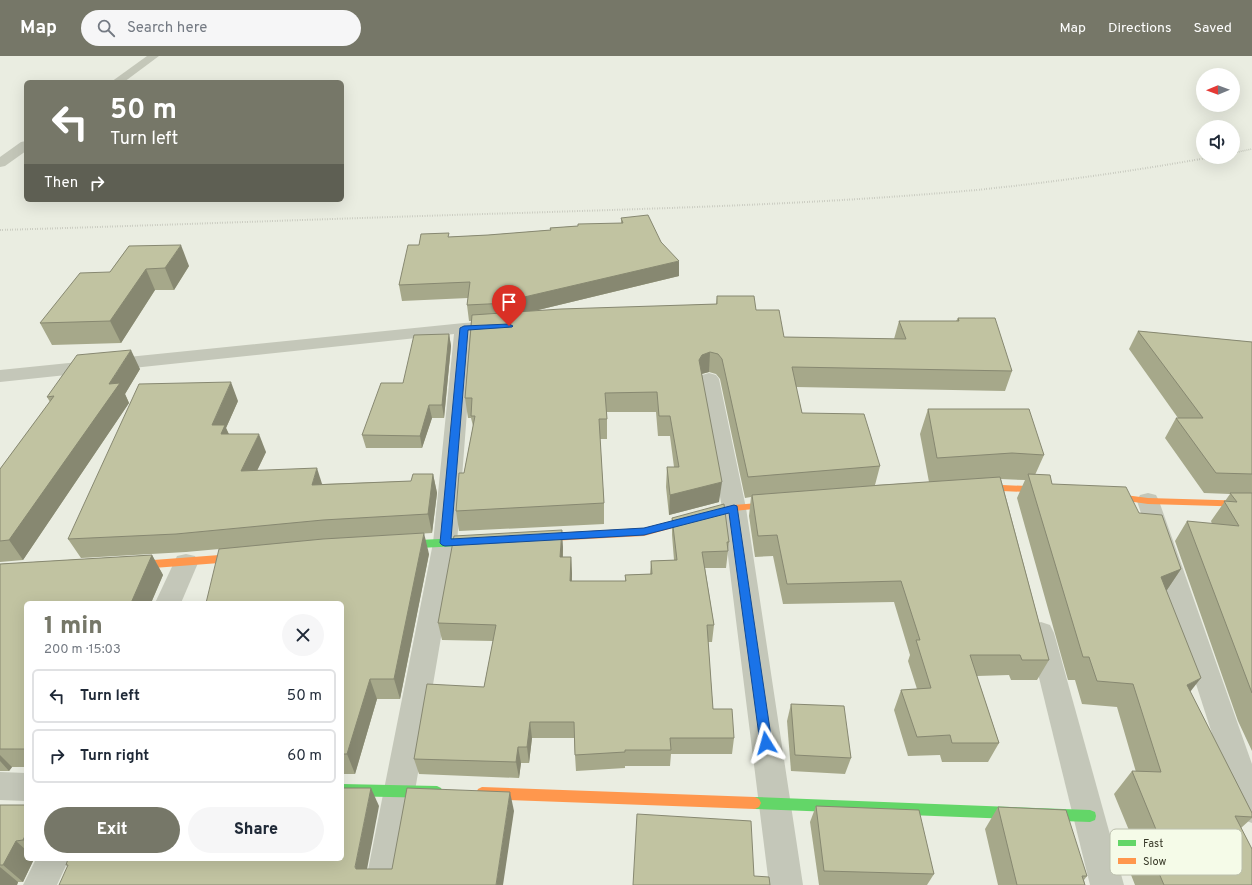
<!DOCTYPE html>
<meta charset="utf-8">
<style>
:root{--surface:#fff;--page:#f6f6f7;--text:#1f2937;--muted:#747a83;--line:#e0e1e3;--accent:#767768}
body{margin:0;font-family:Overpass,sans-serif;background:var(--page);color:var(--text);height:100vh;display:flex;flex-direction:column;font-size:15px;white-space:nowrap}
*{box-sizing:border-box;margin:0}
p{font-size:13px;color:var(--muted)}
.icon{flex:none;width:22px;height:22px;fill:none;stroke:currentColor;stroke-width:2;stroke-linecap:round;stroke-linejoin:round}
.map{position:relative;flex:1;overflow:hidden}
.panel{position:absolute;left:24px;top:545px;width:320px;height:260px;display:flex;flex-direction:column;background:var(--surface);border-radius:6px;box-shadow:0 4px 16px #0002}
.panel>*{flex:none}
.banner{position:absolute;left:24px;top:24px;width:320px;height:122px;border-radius:6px;box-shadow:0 4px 16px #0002;background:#767768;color:#fff;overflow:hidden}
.needle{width:26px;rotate:269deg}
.controls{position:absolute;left:1196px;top:12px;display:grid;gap:8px}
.controls a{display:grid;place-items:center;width:44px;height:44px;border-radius:50%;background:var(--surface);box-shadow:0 4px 16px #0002;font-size:20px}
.pin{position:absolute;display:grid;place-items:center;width:34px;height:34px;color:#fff;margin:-41px -17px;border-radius:50% 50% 50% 0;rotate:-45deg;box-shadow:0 0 4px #0007}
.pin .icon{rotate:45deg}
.me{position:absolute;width:44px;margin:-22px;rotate:352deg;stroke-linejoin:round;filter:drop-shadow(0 0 3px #0008)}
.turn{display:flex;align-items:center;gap:14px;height:84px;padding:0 20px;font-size:18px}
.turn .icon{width:52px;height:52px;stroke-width:2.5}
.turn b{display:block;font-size:28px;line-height:34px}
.then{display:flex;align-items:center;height:38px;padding:0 20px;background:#0003;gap:8px;font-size:15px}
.round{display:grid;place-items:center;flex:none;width:42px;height:42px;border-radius:21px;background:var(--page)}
.headline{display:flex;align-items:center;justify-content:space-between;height:68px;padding:0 20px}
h1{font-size:24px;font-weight:800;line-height:30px;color:var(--accent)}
.primary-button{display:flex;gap:8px;margin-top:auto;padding:8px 20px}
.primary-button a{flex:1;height:46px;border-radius:24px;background:var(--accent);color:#fff;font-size:16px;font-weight:800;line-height:46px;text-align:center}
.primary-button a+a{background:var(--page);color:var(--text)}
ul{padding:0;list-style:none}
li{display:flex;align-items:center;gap:12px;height:54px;margin:0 8px 6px;padding:0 12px;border:2px solid var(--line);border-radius:6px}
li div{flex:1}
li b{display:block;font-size:15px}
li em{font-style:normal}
header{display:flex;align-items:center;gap:24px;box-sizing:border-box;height:56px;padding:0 20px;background:var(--accent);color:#fff}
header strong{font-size:19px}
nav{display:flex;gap:22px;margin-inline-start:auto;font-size:14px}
.search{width:280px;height:36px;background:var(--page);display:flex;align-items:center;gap:10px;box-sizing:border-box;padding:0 14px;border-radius:22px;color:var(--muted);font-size:15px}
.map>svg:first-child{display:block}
</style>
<header>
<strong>Map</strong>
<div class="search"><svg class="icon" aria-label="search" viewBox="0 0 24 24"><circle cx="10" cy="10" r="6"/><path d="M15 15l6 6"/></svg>Search here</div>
<nav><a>Map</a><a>Directions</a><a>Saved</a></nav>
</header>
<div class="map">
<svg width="1252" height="829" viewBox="0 0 1252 829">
<rect width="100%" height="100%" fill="#eaede1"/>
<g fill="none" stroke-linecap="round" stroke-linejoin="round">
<g fill="#c4c7b9" fill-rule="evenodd">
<polygon points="147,0 159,0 124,26 111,26"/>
<polygon points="26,85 26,95 5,110 0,111 0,101 21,86"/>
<polygon points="500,265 506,266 509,270 506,274 473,277 457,487 399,829 365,829 433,487 454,278 0,326 0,314 464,267"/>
<polygon points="709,317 716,319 719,323 746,452 803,829 769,829 722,452 699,323 702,319"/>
<polygon points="1148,437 1156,439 1159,445 1252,708 1252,767 1241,763 1236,752 1137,445 1140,439"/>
<polygon points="186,498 195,500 198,507 181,547 155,547 177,500"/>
<polygon points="1041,566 1050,569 1054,577 1124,829 1090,829 1028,577 1032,569"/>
<polygon points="0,716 26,717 26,745 0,744"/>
<polygon points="36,803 69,803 57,829 23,829"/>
</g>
<g fill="#63d668" fill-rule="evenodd">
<polygon points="481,481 484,482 486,485 484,488 481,489 398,493 395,492 393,489 395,486 398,485"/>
<polygon points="342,728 437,730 441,732 443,736 441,740 437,742 342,740"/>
<polygon points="755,741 1090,754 1095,756 1096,760 1095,764 1090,766 755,753 751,751 749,747 751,743"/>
</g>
<g fill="#ff974d" fill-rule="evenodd">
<polygon points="1002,429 1051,431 1056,434 1051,437 1002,435 974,437 969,434 974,431"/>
<polygon points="1102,436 1148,442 1252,445 1252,451 1148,448 1099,441 1097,439"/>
<polygon points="780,445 783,446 785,448 783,450 734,455 644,480 532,486 529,485 527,482 529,479 532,478 644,472 734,449"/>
<polygon points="246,497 250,498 251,501 250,504 246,505 127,514 123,513 122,510 123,507 127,506"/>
<polygon points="482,731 755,741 759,743 761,747 759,751 755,753 482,743 478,741 476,737 478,733"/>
</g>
<polyline stroke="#adaea4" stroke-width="1.5" stroke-dasharray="0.5 1.5" stroke-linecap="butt" points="1233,97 1252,93"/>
<path stroke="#adaea4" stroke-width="2" stroke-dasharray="0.5 2" stroke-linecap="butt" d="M0,174C173,169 346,162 519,157C671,152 824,148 976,134C1055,126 1134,115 1212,101"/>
</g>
<g fill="#a6a88a">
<polygon points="621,162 661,186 679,220 534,255 716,248 717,240 756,254 784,281 894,283 899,265 956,265 958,262 1012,315 1005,335 796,331 802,357 880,410 875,429 929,426 920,378 928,353 1044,399 1035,419 1052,428 1139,457 1181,513 1166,535 1190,635 1252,757 1252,762 1241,772 1252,829 1135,829 1122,796 1133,784 1114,738 1132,715 1136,716 1117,651 1082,648 1075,624 1068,624 1017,442 1025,424 1001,423 1049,604 1037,624 1011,624 1009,619 977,620 999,687 988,706 942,706 940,699 908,700 894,654 901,634 917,633 908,605 910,599 894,546 783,548 773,500 755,501 749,460 751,441 745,442 720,323 716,318 709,316 702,318 719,446 669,459 666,431 667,411 674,411 670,380 658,380 656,356 607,356 607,383 600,383 604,447 604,468 459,475 456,455 464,417 473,370 471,362 468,362 465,342 471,265 469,265 467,249 468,242 402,245 399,229 419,189 449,181 488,179 550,174 550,172 621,167"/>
<polygon points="129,190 189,210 174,234 155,234 121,287 52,289 40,267 110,216"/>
<polygon points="1138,275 1252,286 1252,695 1238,665 1175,485 1187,465 1212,468 1211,465 1230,438 1204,437 1165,382 1176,362 1178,362 1129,293"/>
<polygon points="449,278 451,290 444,362 432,362 422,392 366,392 362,379 403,327"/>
<polygon points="140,313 125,338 129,347 23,504 0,506 0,413 50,346 47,341"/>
<polygon points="238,345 226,372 229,378 266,396 257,414 323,428 411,425 433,418 437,437 432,477 364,481 429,498 400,643 377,643 355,718 342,718 342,547 219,493 186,496 81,502 68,483"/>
<polygon points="672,462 729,486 726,512 705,512 714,569 712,586 708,586 713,653 734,682 732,698 671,698 670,710 625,710 625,712 576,715 575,699 574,682 532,682 529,707 521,707 519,722 419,718 414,703 484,631 493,585 442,584 438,567 563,491 563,501 571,501 572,518 572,525 625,525 625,519 650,518 651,505 674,504 672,479"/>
<polygon points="152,499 163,519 151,547 26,547 26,711 12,711 9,715 0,715 0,508"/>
<polygon points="791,648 851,702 845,718 791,715 787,665"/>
<polygon points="0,749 26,749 26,803 34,803 23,826 18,826 17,829 0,829"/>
<polygon points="816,750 934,818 927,829 819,829 810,766"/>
<polygon points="998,751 1087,820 1084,824 1085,829 998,829 985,773"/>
</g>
<g fill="#878871">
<polygon points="181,189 189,210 174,234 165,212"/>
<polygon points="679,205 679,220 509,261 507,245"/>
<polygon points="146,213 155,234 121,287 110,265"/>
<polygon points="449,278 451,290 444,362 442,349"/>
<polygon points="131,294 140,313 125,338 129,347 23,504 9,484"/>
<polygon points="710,296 709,316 701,318 699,304 702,299"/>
<polygon points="231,326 238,345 226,372 233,388 212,369"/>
<polygon points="429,349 432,362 422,392 420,380"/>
<polygon points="259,378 266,396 248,434 241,415"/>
<polygon points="317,412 323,431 312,429"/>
<polygon points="433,418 437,437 432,477 428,458"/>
<polygon points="722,426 719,446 669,459 670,439"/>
<polygon points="562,474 563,491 562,518 560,501"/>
<polygon points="424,477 429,498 400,643 394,623"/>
<polygon points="152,499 163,519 151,547 131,547"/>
<polygon points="571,501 572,518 571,542 570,525"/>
<polygon points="1181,513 1165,537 1161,521"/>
<polygon points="1201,622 1183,645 1187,629"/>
<polygon points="370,623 377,643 355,718 347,698"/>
<polygon points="530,666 532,682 529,707 527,691"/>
<polygon points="518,691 521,707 519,722 516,706"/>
<polygon points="0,699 12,711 9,715 0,705"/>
<polygon points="371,732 379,750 364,829 355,811"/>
<polygon points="510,736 514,755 503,829 496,829"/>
<polygon points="26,778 26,787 23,784"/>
<polygon points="16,785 26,794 26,803 34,803 23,826 3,809"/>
<polygon points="0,811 18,826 17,829 0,829"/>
</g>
<g fill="#c1c3a1" stroke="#878871">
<polygon points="648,159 661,186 679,205 507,245 508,247 467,249 470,226 399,229 408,189 419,189 421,178 449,177 448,181 488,179 551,174 550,172 578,170 578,168 623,167 621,162"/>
<polygon points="181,189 165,212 146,213 110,265 40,267 80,217 110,216 129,190"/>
<polygon points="717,240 754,240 756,254 779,254 784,281 906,283 899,265 959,265 958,262 995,262 1012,315 792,311 802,357 864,358 880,410 748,421 722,303 718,298 710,296 702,299 699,304 722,426 670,439 667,411 679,411 670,360 659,360 657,336 605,337 607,363 599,363 604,447 456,455 459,417 464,417 475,360 471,360 472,342 465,342 472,259 561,253 717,248"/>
<polygon points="1138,275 1252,286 1252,418 1216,417 1176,362 1203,362"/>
<polygon points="449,278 442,349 429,349 420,380 362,379 381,327 403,327 414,279"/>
<polygon points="131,294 109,328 120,327 9,484 0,485 0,413 54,340 47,341 77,299"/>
<polygon points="231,326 212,369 225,369 221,378 259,378 241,415 317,412 312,429 411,425 413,418 433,418 428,458 323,464 176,478 68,483 139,328"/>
<polygon points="928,353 1029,353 1044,399 1012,397 937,402"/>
<polygon points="1028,418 1050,419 1052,428 1126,431 1139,457 1162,459 1181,513 1161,521 1201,622 1187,629 1252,757 1252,761 1235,760 1252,793 1252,829 1164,829 1141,775 1157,776 1132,715 1161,716 1133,628 1097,625 1089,601 1083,601"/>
<polygon points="1000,421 1049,604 1022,604 1020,599 970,599 999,687 952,687 950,679 917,681 901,634 931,632 916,584 920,584 901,525 787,528 777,479 758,480 752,439 882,429"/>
<polygon points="1230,437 1252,437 1252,637 1187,465 1239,470 1224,445 1237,446"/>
<polygon points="724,448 729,486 727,486 728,495 702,496 714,569 707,569 713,653 732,653 734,682 670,682 671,694 625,694 625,696 575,699 574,666 530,666 527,691 518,691 516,706 414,703 427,628 484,631 496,569 438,567 454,480 562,474 560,501 571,501 570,525 626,525 625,519 652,518 651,505 677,504 672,462"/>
<polygon points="424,477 394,623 370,623 347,698 342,698 342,547 206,547 219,493 323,483"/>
<polygon points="152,499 131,547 26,547 26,693 0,693 0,508"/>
<polygon points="791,648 844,650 851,702 795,699"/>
<polygon points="342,732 371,732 355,811 356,813 392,813 407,732 510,736 496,829 59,829 68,809 66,809 68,803 342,803"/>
<polygon points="0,749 26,749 26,778 23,784 16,785 3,809 0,809"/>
<polygon points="816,750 919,754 934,818 824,815"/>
<polygon points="998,751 1066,754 1087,820 1082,820 1085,829 1017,829"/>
<polygon points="637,758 751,765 754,820 769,821 770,829 633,829"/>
</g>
<polygon fill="#1a73e8" stroke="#114b97" points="509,268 513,270 512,271 468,274 451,483 644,472 734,449 737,450 772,687 770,691 766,692 761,691 760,687 729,457 644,479 445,490 442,489 440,487 460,272 464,270"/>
<rect x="1110" y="773" width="132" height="46" rx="6" fill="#f5fbe8" stroke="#bcc0ae" stroke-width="1"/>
<rect x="1118" y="784" width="18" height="6" fill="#63d668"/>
<rect x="1118" y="802" width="18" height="6" fill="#ff974d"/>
<g font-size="11" fill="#373827">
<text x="1143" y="791">Fast</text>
<text x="1143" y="809">Slow</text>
</g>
</svg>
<div class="controls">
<a><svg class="needle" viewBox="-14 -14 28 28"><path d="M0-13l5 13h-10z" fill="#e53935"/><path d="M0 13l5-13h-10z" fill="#747a83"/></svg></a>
<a><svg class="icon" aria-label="sound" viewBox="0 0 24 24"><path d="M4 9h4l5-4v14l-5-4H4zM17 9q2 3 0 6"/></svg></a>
</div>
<div class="pin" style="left:509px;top:270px;background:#d93025"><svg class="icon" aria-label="arrive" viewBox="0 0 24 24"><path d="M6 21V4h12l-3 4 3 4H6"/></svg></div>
<svg class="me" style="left:766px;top:687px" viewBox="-20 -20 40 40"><path d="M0-17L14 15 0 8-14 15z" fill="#1a73e8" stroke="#fff" stroke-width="4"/></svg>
<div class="banner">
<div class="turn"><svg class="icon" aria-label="left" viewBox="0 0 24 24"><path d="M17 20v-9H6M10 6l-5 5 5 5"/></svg><div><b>50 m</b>Turn left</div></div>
<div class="then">Then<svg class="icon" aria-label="right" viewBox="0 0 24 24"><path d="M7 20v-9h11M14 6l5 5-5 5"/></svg></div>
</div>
<section class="panel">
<div class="headline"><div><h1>1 min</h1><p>200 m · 15:03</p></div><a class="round"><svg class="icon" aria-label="close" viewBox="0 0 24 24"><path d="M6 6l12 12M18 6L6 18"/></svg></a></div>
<ul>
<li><svg class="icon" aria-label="left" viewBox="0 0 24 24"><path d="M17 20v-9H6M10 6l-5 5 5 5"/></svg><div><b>Turn left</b></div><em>50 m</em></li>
<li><svg class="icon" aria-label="right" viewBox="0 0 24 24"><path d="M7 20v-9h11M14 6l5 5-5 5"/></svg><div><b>Turn right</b></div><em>60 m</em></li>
</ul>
<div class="primary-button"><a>Exit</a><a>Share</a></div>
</section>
</div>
